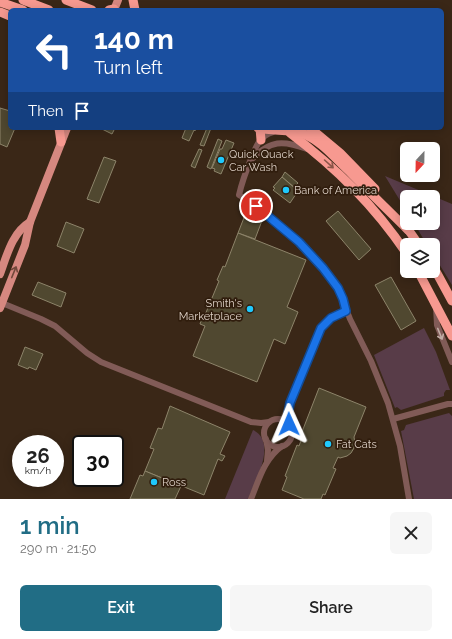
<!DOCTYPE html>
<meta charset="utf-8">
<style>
:root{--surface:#fff;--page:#f6f6f6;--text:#222;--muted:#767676;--accent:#216d85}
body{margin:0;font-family:Raleway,sans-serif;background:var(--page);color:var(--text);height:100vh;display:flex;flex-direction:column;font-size:15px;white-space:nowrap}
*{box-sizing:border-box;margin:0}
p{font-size:13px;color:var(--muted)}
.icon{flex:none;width:22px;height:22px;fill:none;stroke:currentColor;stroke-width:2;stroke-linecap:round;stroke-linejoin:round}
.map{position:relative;height:499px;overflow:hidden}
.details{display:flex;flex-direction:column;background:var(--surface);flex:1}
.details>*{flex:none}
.top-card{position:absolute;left:8px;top:8px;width:436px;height:122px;border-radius:6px;box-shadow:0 2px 10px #0003;background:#1a4fa0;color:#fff;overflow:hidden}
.needle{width:26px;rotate:202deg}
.fabs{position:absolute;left:400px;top:142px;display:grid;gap:8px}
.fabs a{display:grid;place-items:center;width:40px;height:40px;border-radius:6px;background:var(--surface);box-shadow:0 2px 10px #0003;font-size:20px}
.speed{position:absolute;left:12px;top:435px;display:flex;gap:8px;font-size:20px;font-weight:700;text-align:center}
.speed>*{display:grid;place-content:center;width:52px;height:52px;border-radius:50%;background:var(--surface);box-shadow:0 2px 10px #0003;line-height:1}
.speed small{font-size:10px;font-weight:400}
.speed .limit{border:2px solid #111;border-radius:6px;background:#fff;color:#111}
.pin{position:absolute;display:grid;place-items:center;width:34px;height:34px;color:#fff;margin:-17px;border:2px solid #fff;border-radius:50%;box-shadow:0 1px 4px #0007}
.me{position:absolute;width:44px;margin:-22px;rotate:359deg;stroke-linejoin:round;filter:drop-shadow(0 0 3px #0008)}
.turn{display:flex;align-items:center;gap:14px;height:84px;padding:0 20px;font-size:18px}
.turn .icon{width:52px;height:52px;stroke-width:2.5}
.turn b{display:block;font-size:28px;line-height:34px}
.then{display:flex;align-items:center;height:38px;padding:0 20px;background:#0003;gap:8px;font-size:15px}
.round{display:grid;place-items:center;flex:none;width:42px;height:42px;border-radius:6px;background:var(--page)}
.summary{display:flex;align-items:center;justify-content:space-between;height:68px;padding:0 20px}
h1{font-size:24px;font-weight:600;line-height:30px;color:var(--accent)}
.cta{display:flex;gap:8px;margin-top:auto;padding:8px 20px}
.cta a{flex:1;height:46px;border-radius:6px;background:var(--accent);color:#fff;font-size:16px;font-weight:600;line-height:46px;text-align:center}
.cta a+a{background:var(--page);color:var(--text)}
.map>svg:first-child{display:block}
</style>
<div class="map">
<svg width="452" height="499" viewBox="0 0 452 499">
<rect width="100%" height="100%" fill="#3a2717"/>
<g fill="#583c48">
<polygon points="385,176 452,204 452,285 433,254 433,245 427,245 414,223 433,223 433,197 407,197 407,212"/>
<polygon points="424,328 436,352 450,390 446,390 444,393 444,396 401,410 397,407 395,408 374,355"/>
<polygon points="449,413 452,416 452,499 414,499 401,431 404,430 406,425"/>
<path d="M253,430C278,442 255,481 248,499H225Z"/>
</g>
<g fill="#504830" stroke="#8d846a">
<polygon points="0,108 10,111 10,128 15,128 7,147 0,144"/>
<polygon points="100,128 115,128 112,134"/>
<polygon points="186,128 196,128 195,131 194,130 189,141 182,138"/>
<polygon points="207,128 211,128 204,146 200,145"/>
<polygon points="218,139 222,141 211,169 207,167"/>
<polygon points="226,140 234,143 221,174 214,171 215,169 212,168 220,149 222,149"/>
<polygon points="199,149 202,150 195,168 191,166"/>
<polygon points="104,157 116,161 99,203 87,199"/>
<polygon points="285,172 298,183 294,187 282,177"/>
<polygon points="282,177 298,191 290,203 273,190 275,188 273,187"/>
<polygon points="247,210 263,218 255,239 238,233"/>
<polygon points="338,211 371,249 359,260 326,221"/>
<polygon points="66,222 84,229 74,253 57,246"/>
<polygon points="238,233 306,260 287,307 298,312 285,344 274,339 257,382 193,356 205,326 200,324 203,314 205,315 219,281 217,280 223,266 225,267"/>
<polygon points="391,277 416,321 401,330 375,285"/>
<polygon points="38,282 66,293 61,307 32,295"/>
<polygon points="25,347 43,354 36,370 29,367 28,369 18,365"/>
<polygon points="319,388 366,407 354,437 355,443 354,448 351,453 347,456 340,458 338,457 333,468 336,469 325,495 323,494 321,499 304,499 282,490 287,477 285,476 297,445 299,446 302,438 300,437"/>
<polygon points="170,406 230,432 220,454 225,456 222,461 218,459 204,495 145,471 154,449 150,448 158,428 162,429"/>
<polygon points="145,471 181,486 175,499 130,499 140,475 143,476"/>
</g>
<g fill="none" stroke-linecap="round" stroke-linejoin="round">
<g stroke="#815b57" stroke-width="6">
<path d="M273,132C259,136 256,147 251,159C246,171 242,182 239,195L252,203L299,242L323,268L338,288L350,319L371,361L388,403L400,446L409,499"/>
<path d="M252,159C270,140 283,140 307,149"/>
<polyline points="2,303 41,319 55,326 87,353 101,362 251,422 261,423 269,422"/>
<polyline points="436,307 437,325 452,362"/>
<polyline points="393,419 448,404 452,404"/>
<circle cx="278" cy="433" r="14"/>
<polyline points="289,424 288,414 289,403 321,328 331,318 347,311"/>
<polyline points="266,439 268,450 267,461"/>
<path d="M251,499C259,480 264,459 282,446"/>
</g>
<g stroke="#d68880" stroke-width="8">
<polyline points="114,10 118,0"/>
<path d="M0,274C7,255 12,233 30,222"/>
<polyline points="0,308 25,245 30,222 67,128"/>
</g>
<g stroke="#f79990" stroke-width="9">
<polyline points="23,0 49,10"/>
<polyline points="66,0 92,10"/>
<polyline points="133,0 135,10"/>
<polyline points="0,2 23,10"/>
<polyline points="109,10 114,9"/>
<polyline points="0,12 10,16"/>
<polyline points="59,128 61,142"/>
<path d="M258,128C273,132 289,128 304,134C321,141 335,158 349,171C368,191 388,210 408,230"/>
<polyline points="260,128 261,140"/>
<polyline points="310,128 340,153 375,189"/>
<path d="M290,133C336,168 374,205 407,254"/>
<polyline points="405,225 419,245"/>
<polyline points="433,266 452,301"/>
<polyline points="418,271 452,336"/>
</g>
</g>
<defs><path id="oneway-shaft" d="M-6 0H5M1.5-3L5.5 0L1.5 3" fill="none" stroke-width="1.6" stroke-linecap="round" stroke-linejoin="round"/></defs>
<use stroke="#8a5548" href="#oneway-shaft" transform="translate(329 164) rotate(42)"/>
<use stroke="#72483b" href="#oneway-shaft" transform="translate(14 272) rotate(-68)"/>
<use stroke="#c1ada5" href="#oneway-shaft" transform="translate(440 334) rotate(68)"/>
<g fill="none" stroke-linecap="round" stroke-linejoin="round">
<defs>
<polyline id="route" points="256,206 299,242 323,268 338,288 343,299 346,311 331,318 321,328 290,403 288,414 289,424"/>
</defs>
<use href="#route" stroke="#114b97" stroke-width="10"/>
<use href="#route" stroke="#1a73e8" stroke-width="7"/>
</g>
<g fill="#1fc9fd" stroke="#301d0d" stroke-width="1.5">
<circle cx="221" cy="160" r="4"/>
<circle cx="286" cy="190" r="4"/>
<circle cx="250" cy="309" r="4"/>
<circle cx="328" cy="444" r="4"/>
<circle cx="154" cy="482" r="4"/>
</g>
<g text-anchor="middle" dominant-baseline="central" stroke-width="3.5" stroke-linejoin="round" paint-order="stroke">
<g font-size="11" fill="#ddd0c6" stroke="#301d0d" text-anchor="start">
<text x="229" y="154">Quick Quack<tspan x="229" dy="13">Car Wash</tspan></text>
<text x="294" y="190">Bank of America</text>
<text x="242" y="303" text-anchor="end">Smith's<tspan x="242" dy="13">Marketplace</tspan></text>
<text x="336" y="444">Fat Cats</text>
<text x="162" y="482">Ross</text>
</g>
</g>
</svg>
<div class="fabs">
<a><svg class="needle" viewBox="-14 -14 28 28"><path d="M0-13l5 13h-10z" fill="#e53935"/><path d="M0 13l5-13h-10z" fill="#767676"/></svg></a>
<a><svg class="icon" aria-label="sound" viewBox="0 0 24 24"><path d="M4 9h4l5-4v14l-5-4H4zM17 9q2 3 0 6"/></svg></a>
<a><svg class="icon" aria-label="layers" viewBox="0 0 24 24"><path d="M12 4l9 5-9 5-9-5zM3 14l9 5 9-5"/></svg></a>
</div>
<div class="speed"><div>26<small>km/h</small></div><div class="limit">30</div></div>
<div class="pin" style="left:256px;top:206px;background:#d93025"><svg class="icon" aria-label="arrive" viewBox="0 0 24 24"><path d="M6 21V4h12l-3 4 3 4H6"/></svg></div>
<svg class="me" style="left:289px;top:424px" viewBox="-20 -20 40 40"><path d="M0-17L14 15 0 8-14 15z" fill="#1a73e8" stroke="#fff" stroke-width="4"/></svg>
<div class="top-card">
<div class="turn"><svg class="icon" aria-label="left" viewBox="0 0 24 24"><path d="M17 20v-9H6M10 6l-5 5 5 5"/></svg><div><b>140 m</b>Turn left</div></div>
<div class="then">Then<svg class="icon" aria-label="arrive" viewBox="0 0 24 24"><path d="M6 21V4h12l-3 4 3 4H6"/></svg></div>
</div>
</div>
<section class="details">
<div class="summary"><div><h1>1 min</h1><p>290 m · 21:50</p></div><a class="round"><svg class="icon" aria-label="close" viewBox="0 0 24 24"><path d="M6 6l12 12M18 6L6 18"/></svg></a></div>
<div class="cta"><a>Exit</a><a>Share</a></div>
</section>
